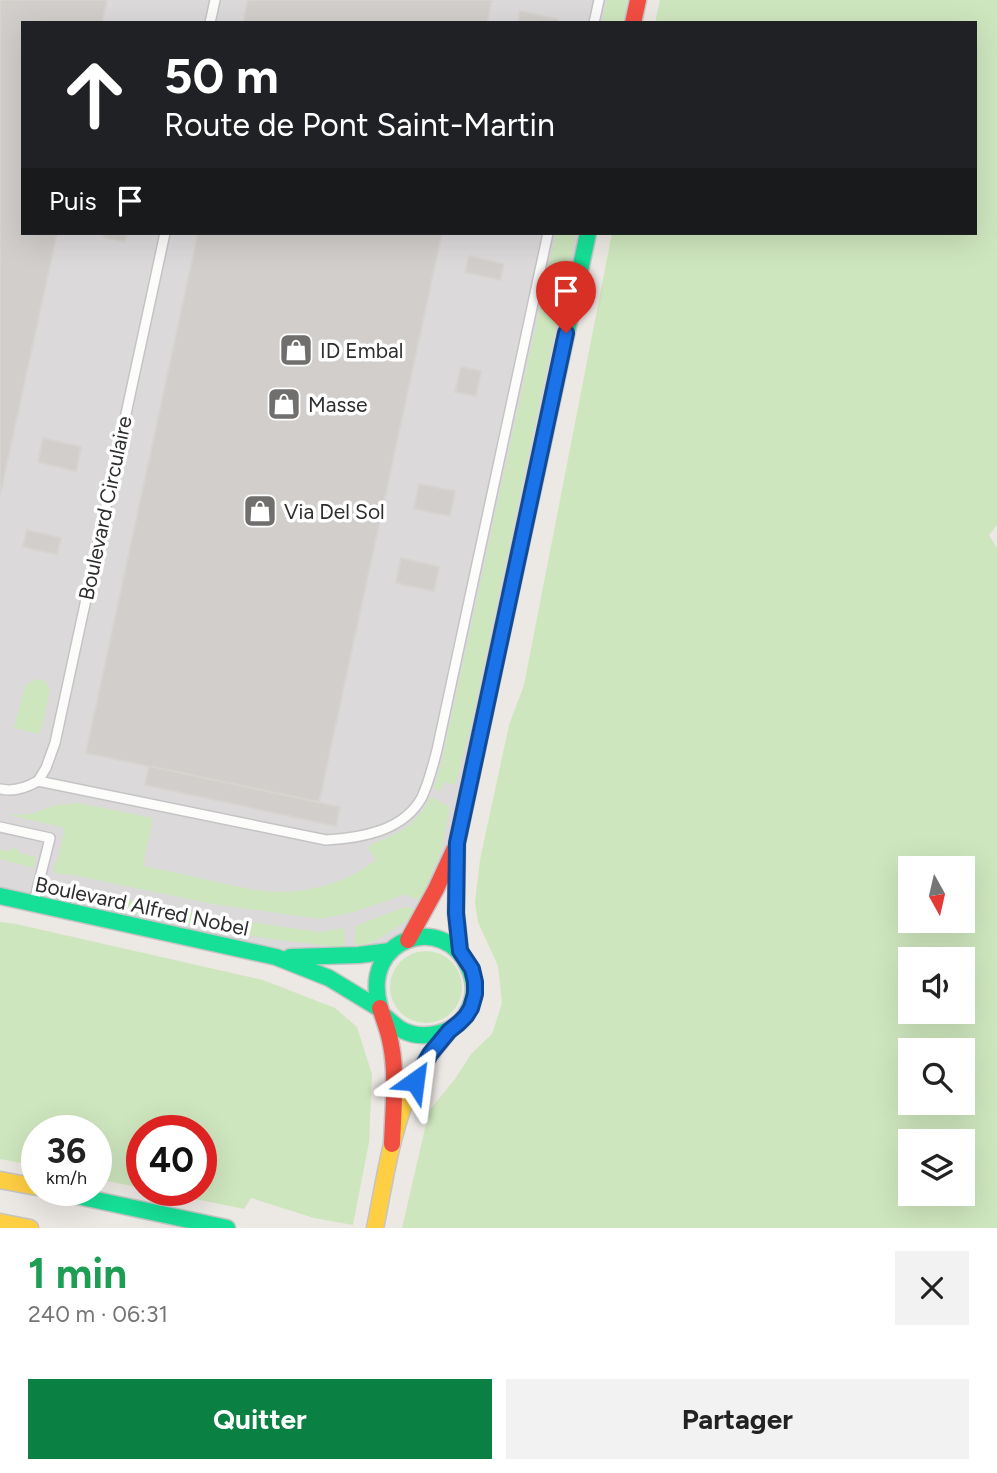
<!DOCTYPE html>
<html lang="fr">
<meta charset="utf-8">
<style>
:root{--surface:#fff;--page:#f2f2f2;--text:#222;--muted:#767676;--accent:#0b8043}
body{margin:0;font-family:Figtree,sans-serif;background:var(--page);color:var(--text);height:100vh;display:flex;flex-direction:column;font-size:26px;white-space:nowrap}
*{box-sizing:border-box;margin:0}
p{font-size:23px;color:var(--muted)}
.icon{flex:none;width:38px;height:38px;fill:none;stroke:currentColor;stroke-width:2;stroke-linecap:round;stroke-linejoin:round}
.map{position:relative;height:1228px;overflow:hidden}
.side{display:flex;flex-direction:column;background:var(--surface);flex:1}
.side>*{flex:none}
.guide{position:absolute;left:21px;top:21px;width:956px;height:214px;border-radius:0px;box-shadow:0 7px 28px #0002;background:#202124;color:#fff;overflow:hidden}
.needle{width:46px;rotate:172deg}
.fabs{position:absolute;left:898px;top:856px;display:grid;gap:14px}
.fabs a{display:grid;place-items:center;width:77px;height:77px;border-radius:0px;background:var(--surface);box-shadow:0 7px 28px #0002;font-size:35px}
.speed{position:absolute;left:21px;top:1115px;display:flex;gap:14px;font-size:35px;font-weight:700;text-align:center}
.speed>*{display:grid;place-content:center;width:91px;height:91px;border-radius:50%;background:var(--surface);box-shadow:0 7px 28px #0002;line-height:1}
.speed small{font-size:18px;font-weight:400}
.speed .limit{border:10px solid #d22;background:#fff;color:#111}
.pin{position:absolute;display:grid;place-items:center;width:60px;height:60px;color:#fff;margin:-72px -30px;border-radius:50% 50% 50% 0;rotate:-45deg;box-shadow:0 0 7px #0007}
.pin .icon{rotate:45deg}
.me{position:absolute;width:77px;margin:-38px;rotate:31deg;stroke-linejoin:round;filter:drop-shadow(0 0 5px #0008)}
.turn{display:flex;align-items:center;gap:24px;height:147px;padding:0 28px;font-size:32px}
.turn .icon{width:91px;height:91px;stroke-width:2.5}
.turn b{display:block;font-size:49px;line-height:60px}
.then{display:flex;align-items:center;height:66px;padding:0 28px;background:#0003;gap:14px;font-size:26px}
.round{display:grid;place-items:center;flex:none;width:74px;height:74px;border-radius:0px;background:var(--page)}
.headline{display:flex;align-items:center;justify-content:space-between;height:119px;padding:0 28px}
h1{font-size:42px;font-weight:700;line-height:52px;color:#1e9e55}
.button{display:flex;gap:14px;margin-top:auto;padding:14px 28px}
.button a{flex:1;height:80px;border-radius:0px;background:var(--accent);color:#fff;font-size:28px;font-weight:700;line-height:80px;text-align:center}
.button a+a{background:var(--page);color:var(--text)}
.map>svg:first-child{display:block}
</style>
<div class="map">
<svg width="997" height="1228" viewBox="0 0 997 1228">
<rect width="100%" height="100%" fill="#ece8e4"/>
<polygon fill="#dcd9db" points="0,0 637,0 632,23 23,23 23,233 587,233 457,843 408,940 276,957 0,897"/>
<g fill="#cee6be" fill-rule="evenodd">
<polygon points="607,0 628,0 623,23 602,23"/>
<path d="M660,0H997V525L989,535L997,548V1228H402L429,1111L455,1079L471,1054L492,1034L502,1003L498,966L478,922L475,902L480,860L509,725L524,685L612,233H975V23H655ZM910,868H962V920H910ZM910,959H962V1012H910ZM910,1050H962V1102H910ZM910,1141H962V1194H910Z"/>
<polygon points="556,233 576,233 469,735 455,785 444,782 440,792 434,788 442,761"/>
<polygon points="35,679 45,681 50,689 43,723 39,734 14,728 24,689 27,684"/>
<path d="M431,797L450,807L441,851L421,900L408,896L407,894L351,913L320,919L213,904L68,874L67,875L54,873V863H57L65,828L9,815L30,814L56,805L79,803L153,818L143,866C168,871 193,876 217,882C233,885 249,890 265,891C305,895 344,884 376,860L368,848L369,846C377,840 386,839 395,834C412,826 422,813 431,797Z"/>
<polygon points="16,847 20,853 36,857 34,868 0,859 0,849 9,851"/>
<polygon points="52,884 211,916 319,932 344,928 345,948 271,939 209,929 59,897 52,893"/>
<polygon points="405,907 416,909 408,920 382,937 373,942 355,947 355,926"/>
<polygon points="0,922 16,924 263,980 335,1008 357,1027 372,1074 369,1142 353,1225 314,1218 251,1198 244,1209 151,1190 201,1190 201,1130 142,1130 142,1188 96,1179 96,1130 37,1130 37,1166 0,1159"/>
<circle cx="426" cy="987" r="36"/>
</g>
<g fill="#d1cecb" stroke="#d7d4d0" stroke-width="2">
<polygon points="0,0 107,0 102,23 23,23 23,233 57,233 0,495"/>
<polygon points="248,0 492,0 487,23 243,23"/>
<polygon points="520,11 558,19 557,23 518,23"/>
<polygon points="105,233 127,233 125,242 104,237"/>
<polygon points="198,233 442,233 319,802 86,753"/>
<polygon points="469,256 504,264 500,280 465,272"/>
<polygon points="461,367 481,371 476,396 455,392"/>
<polygon points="43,438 81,447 76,471 38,462"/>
<polygon points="419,484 455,491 450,516 414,509"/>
<polygon points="27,530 61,538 57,554 23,547"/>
<polygon points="401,558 439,567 434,591 396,583"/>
<polygon points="149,766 340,807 336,826 145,785"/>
</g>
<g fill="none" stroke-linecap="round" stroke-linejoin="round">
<defs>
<g id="lane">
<polyline points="210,23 215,0"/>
<polyline points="594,23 599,0"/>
<polyline points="38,781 46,768 55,743 165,233"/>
<path d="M0,789C14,792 26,788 38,781L326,840C361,838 404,831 422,797C429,782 433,765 437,750L548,233"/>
<polyline points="0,827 50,838 34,902"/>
</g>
<g id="fast">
<polyline points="500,641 588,233"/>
<polyline points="0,896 276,957 329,978 380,1009"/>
<polyline points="290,957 359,955 390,951"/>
<path d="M380,1008C359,937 445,911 469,968C475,982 476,994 469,1009C458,1034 423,1042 400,1029C394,1025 388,1019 383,1015"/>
<polyline points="49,1190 227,1228"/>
</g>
<g id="slow">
<polyline points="0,1180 37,1187"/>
<polyline points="0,1222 30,1228"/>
<path d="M375,1228C385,1180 391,1130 412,1085C421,1065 435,1048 449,1031"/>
</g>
<g id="jam">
<polyline points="633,23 638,0"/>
<polyline points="408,940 436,889 454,850"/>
<polyline points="460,951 456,913 457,843 500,641"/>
<path d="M380,1008C384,1020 389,1032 391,1045C397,1074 393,1114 392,1144"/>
</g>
</defs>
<use href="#lane" stroke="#c5c4c5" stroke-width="12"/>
<use href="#fast" stroke="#c5c4c5" stroke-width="19"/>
<use href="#slow" stroke="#c5c4c5" stroke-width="19"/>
<use href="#jam" stroke="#c5c4c5" stroke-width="19"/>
<use href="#lane" stroke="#fcfcfb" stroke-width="9"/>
<use href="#fast" stroke="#16e098" stroke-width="16"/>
<use href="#slow" stroke="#ffcf43" stroke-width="16"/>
<use href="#jam" stroke="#f24e42" stroke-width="16"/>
</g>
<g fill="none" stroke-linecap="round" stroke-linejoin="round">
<defs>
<polyline id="route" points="415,1081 430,1054 449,1031 459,1023 466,1016 471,1008 475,994 475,982 472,969 460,951 456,913 457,843 566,333"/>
</defs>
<use href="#route" stroke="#114b97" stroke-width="18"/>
<use href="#route" stroke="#1a73e8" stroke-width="12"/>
</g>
<defs>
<symbol id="shop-square" viewBox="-11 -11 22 22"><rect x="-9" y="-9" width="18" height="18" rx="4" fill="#706f6e" stroke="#fff"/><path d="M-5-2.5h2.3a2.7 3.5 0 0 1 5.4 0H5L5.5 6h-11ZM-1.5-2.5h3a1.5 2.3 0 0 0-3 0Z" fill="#fff"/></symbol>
</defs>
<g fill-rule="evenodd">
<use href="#shop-square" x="277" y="331" width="38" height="38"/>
<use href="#shop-square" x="265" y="385" width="38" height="38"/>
<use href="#shop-square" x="241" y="492" width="38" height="38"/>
</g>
<g text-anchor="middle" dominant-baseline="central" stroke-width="7" stroke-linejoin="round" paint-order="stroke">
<g font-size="21" fill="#2e2e2e" stroke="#fff" text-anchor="start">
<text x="320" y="350">ID Embal</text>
<text x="308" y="404">Masse</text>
<text x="284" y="511">Via Del Sol</text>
</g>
<g font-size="21" fill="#2e2e2e" stroke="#fff">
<text transform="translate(105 508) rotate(-78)">Boulevard Circulaire</text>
<text transform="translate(142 906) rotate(12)">Boulevard Alfred Nobel</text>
</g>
</g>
</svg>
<div class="fabs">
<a><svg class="needle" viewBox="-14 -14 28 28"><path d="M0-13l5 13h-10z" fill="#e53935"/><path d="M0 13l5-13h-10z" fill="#767676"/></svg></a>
<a><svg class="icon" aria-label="sound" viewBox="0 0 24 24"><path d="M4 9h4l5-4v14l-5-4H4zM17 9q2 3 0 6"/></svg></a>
<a><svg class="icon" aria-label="search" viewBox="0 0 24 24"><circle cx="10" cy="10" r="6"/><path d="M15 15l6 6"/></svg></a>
<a><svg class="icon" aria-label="layers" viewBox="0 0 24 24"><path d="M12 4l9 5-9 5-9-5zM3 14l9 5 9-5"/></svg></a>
</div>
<div class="speed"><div>36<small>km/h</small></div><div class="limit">40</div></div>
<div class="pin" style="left:566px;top:333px;background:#d93025"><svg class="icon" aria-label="arrive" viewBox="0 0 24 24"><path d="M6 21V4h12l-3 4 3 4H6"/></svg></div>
<svg class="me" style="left:415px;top:1081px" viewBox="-20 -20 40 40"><path d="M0-17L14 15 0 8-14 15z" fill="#1a73e8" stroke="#fff" stroke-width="4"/></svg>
<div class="guide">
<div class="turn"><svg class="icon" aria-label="ahead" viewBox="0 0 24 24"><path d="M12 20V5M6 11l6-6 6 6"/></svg><div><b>50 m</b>Route de Pont Saint-Martin</div></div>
<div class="then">Puis<svg class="icon" aria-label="arrive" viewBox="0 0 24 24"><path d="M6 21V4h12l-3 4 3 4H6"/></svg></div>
</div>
</div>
<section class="side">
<div class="headline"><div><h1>1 min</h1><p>240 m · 06:31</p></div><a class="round"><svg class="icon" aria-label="close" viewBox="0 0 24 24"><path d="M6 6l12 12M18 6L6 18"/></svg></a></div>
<div class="button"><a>Quitter</a><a>Partager</a></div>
</section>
